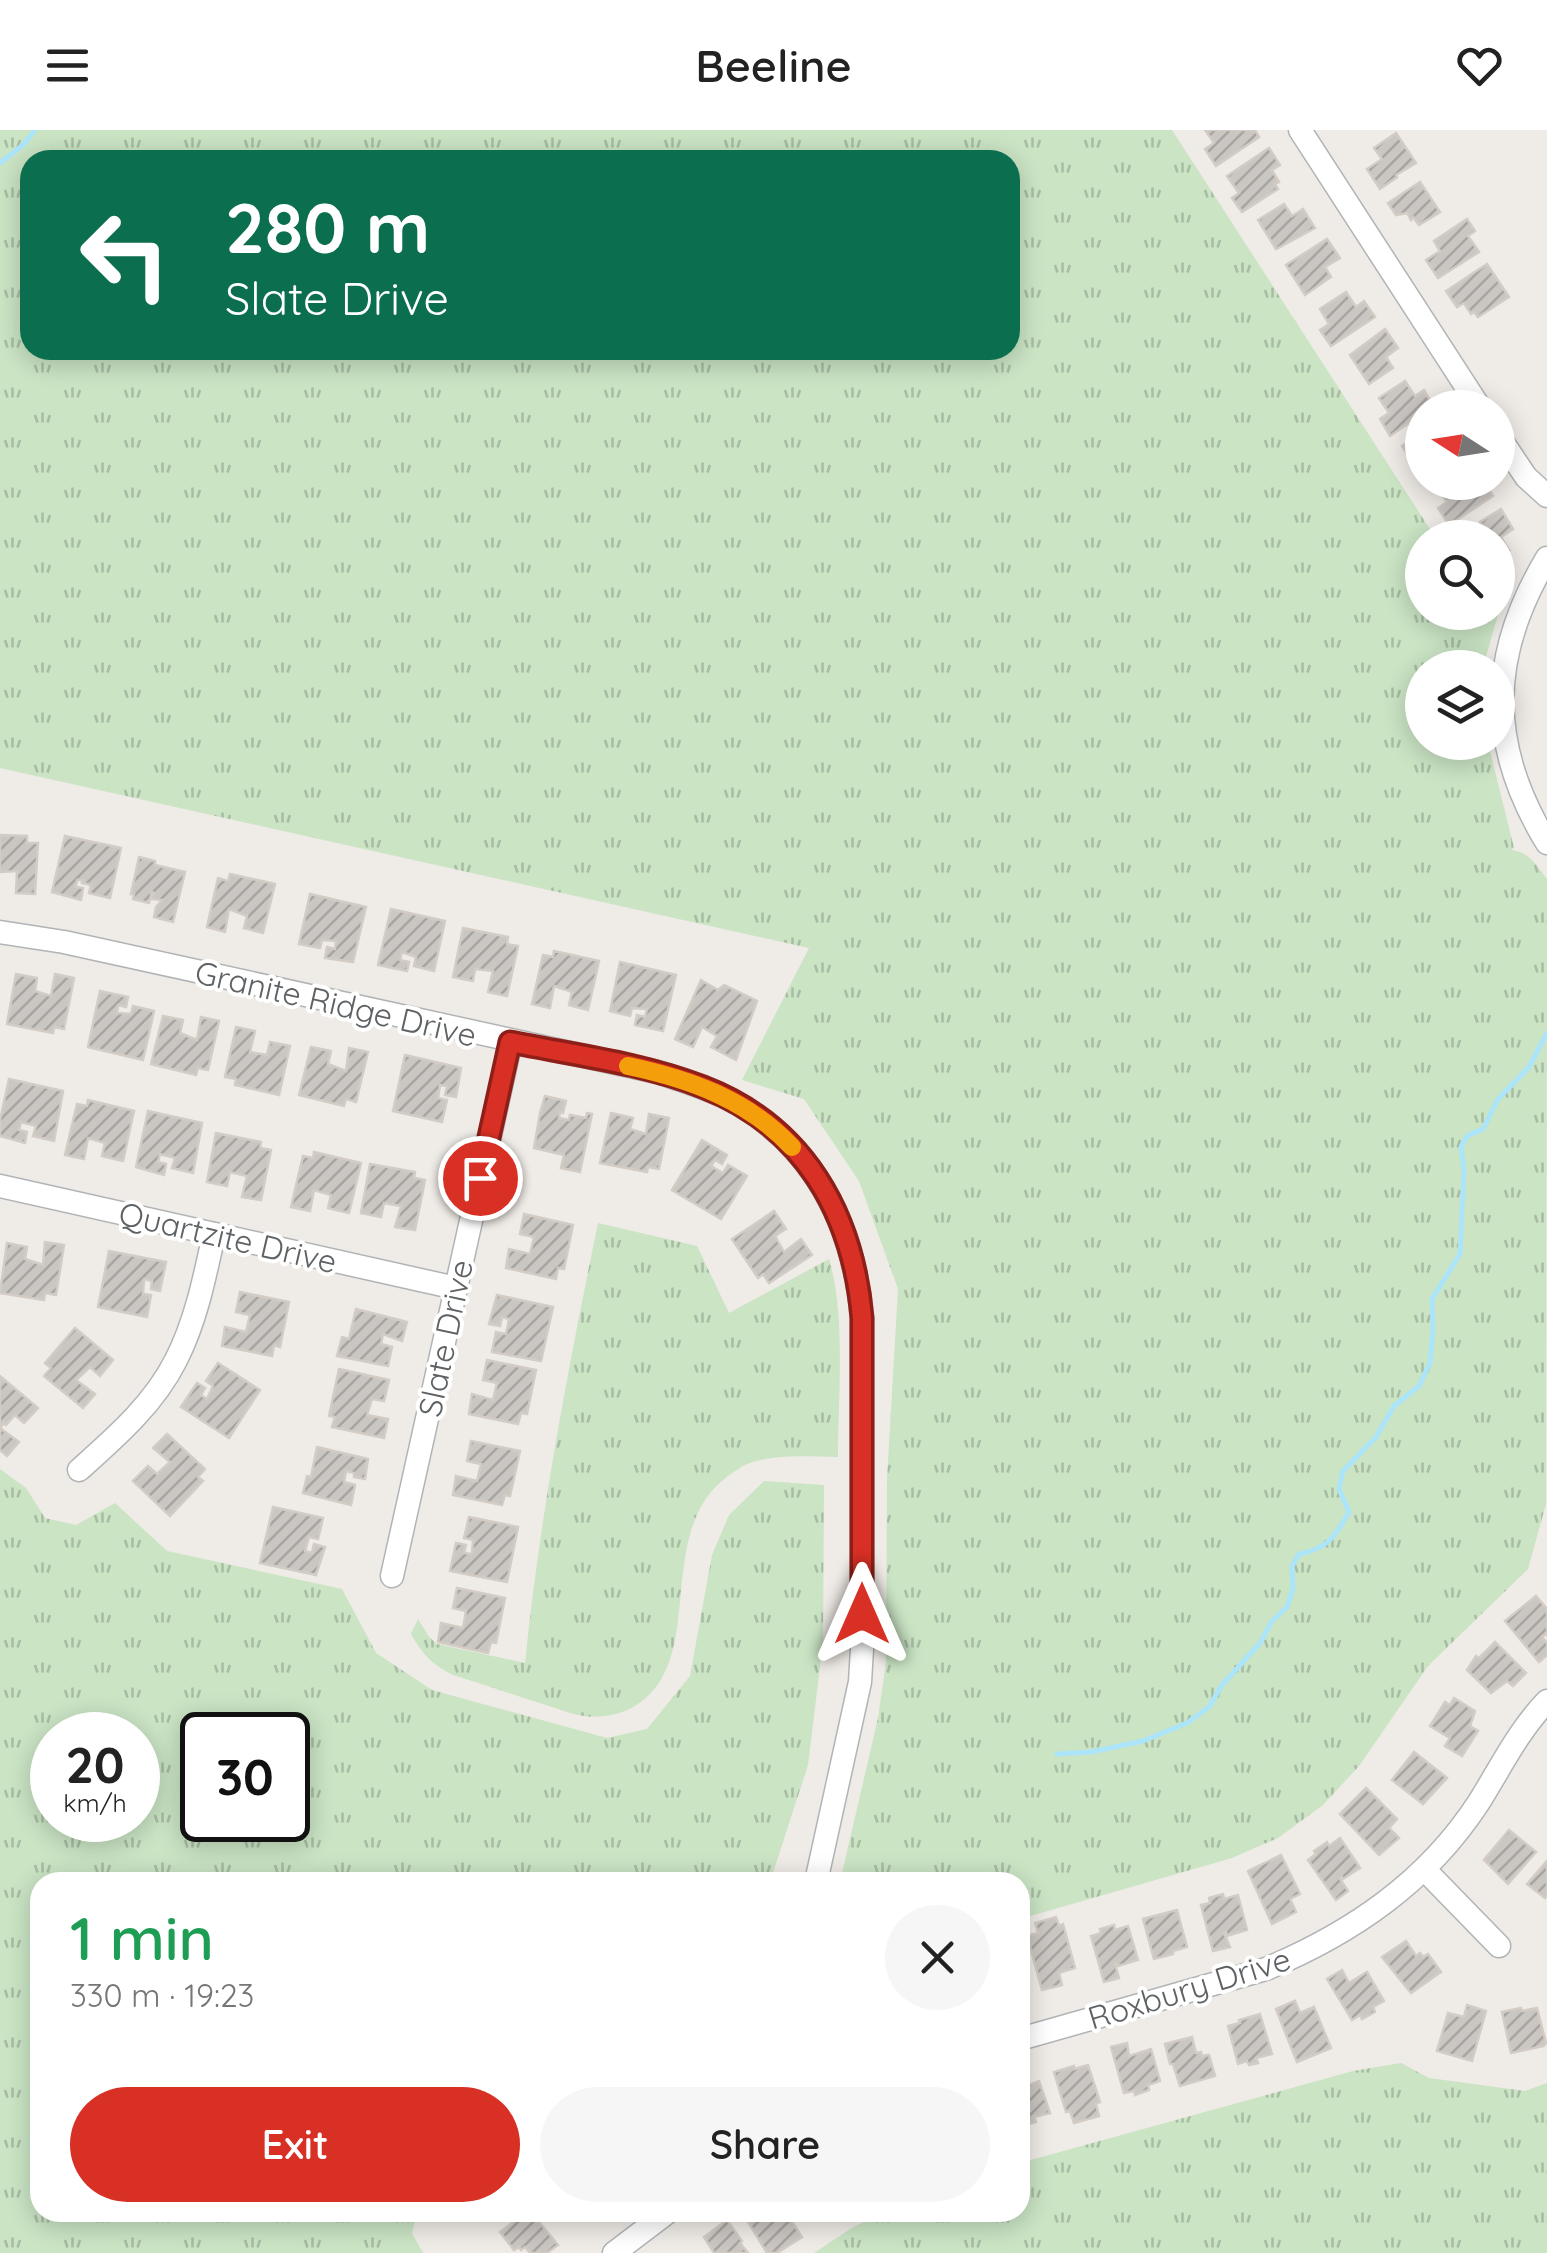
<!DOCTYPE html>
<meta charset="utf-8">
<style>
:root{--surface:#fff;--page:#f6f6f6;--text:#222;--muted:#767676;--accent:#d93025}
body{margin:0;font-family:Quicksand,sans-serif;background:var(--page);color:var(--text);height:100vh;display:flex;flex-direction:column;font-size:38px;white-space:nowrap}
*{box-sizing:border-box;margin:0}
p{font-size:32px;color:var(--muted)}
.icon{flex:none;width:55px;height:55px;fill:none;stroke:currentColor;stroke-width:2;stroke-linecap:round;stroke-linejoin:round}
.map{position:relative;flex:1;overflow:hidden}
.drawer{position:absolute;left:30px;top:1742px;width:1000px;height:350px;display:flex;flex-direction:column;background:var(--surface);border-radius:30px;box-shadow:0 5px 25px #0003}
.drawer>*{flex:none}
.banner{position:absolute;left:20px;top:20px;width:1000px;height:210px;border-radius:30px;box-shadow:0 5px 25px #0003;background:#0b6e4f;color:#fff;overflow:hidden}
.needle{width:65px;rotate:282deg}
.controls{position:absolute;left:1405px;top:260px;display:grid;gap:20px}
.controls a{display:grid;place-items:center;width:110px;height:110px;border-radius:50%;background:var(--surface);box-shadow:0 5px 25px #0003;font-size:50px}
.speed{position:absolute;left:30px;top:1582px;display:flex;gap:20px;font-size:50px;font-weight:700;text-align:center}
.speed>*{display:grid;place-content:center;width:130px;height:130px;border-radius:50%;background:var(--surface);box-shadow:0 5px 25px #0003;line-height:1}
.speed small{font-size:25px;font-weight:400}
.speed .limit{border:5px solid #111;border-radius:15px;background:#fff;color:#111}
.pin{position:absolute;display:grid;place-items:center;width:85px;height:85px;color:#fff;margin:-42px;border:5px solid #fff;border-radius:50%;box-shadow:0 2px 10px #0007}
.me{position:absolute;width:110px;margin:-55px;rotate:0deg;stroke-linejoin:round;filter:drop-shadow(0 0 8px #0008)}
.turn{display:flex;align-items:center;gap:35px;height:210px;padding:0 40px;font-size:45px}
.turn .icon{width:130px;height:130px;stroke-width:2.5}
.turn b{display:block;font-size:70px;line-height:85px}
.round{display:grid;place-items:center;flex:none;width:105px;height:105px;border-radius:52px;background:var(--page)}
.overview{display:flex;align-items:center;justify-content:space-between;height:170px;padding:0 40px}
h1{font-size:60px;font-weight:600;line-height:75px;color:#1e9e55}
.primary-button{display:flex;gap:20px;margin-top:auto;padding:20px 40px}
.primary-button a{flex:1;height:115px;border-radius:60px;background:var(--accent);color:#fff;font-size:40px;font-weight:600;line-height:115px;text-align:center}
.primary-button a+a{background:var(--page);color:var(--text)}
header{display:flex;justify-content:space-between;align-items:center;height:130px;padding:0 40px;background:var(--surface);font-size:45px;font-weight:600}
.map>svg:first-child{display:block}
</style>
<header><svg class="icon" aria-label="menu" viewBox="0 0 24 24"><path d="M4 6h16M4 12h16M4 18h16"/></svg>Beeline<svg class="icon" aria-label="heart" viewBox="0 0 24 24"><path d="M12 20l-8-8c-3-5 5-10 8-4 3-6 11-1 8 4z"/></svg></header>
<div class="map">
<svg width="1547" height="2123" viewBox="0 0 1547 2123">
<defs>
<pattern id="grass-tufts" width="24" height="20" patternUnits="userSpaceOnUse" patternTransform="scale(2.5)"><rect width="24" height="20" fill="#cae4c4"/><path d="M3 7l-1-3M5 7V3M7 7l1-3M15 17l-1-3M17 17v-4M19 17l1-3" fill="none" stroke="#a7bca3"/></pattern>
<pattern id="building-hatch" width="6" height="6" patternUnits="userSpaceOnUse" patternTransform="scale(2.5)"><rect width="6" height="6" fill="#cac6c2"/><path d="M-1 1l2-2M0 6l6-6M5 7l2-2" fill="none" stroke="#a7a4a1"/></pattern>
</defs>
<rect width="100%" height="100%" fill="#efebe6"/>
<g fill="url(#grass-tufts)" fill-rule="evenodd">
<path d="M0,0H1172L1435,407L1422,408V482H1498V465L1503,467L1483,537L1422,538V612L1488,613L1514,718L1511,720C1530,722 1536,735 1547,749L1546,1374L1528,1439L1428,1536L1359,1636L1323,1675L1278,1708L1232,1728L1020,1789V1752H840L878,1588L886,1532L887,1349L898,1159L859,1051L804,969L742,950L809,818L0,638ZM1010,30V220H30V30Z"/>
<path d="M598,1093L697,1116L729,1183L829,1129C846,1185 838,1266 838,1327C808,1327 776,1323 747,1334C740,1337 734,1342 728,1346C651,1402 710,1530 635,1576C620,1585 601,1588 584,1586C569,1584 554,1577 540,1573C511,1564 482,1554 453,1545C433,1535 422,1524 411,1504L418,1489L429,1507L437,1514L525,1533C540,1385 568,1239 598,1093Z"/>
<path d="M0,1339L26,1358L45,1388L76,1395L115,1373L167,1421L342,1459L376,1523L432,1560L607,1608L647,1599L690,1546L712,1425L729,1385L764,1351L824,1355L823,1512L808,1635L770,1752H40V2082L417,2083L412,2103L423,2123H0ZM138,1605V1690H52V1605ZM288,1605V1690H202V1605Z"/>
<polygon points="1401,1933 1429,1948 1525,1961 1547,1953 1547,2123 814,2123 853,2097 883,2083 1020,2082 1020,2033 1353,1941"/>
</g>
<g fill="none" stroke-linecap="round" stroke-linejoin="round">
<g stroke="#ace4f9" stroke-width="5">
<polyline points="0,33 23,15 35,0"/>
<path d="M1057,1624L1091,1622L1143,1611L1187,1593L1209,1577L1222,1555L1260,1513L1272,1491L1287,1477L1293,1458L1292,1436L1299,1424C1327,1419 1335,1407 1349,1382L1339,1359L1343,1341L1376,1307L1394,1276L1419,1256L1430,1233L1433,1201L1432,1169L1460,1124L1464,1041L1461,1017L1467,1006L1483,999L1498,969L1529,937L1547,903"/>
</g>
</g>
<g fill="url(#building-hatch)" stroke="#d3ccc5" stroke-width="2.5">
<polygon points="1205,0 1255,0 1259,7 1216,36 1205,19 1214,13"/>
<polygon points="1396,3 1416,33 1396,45 1397,47 1380,59 1367,39 1382,29 1374,18"/>
<polygon points="1269,18 1280,35 1272,40 1279,52 1275,54 1278,59 1242,82 1232,68 1239,63 1227,46"/>
<polygon points="1420,52 1440,82 1419,95 1413,87 1411,90 1407,83 1396,85 1388,73"/>
<polygon points="1284,74 1292,86 1303,79 1315,98 1276,119 1258,90"/>
<polygon points="1467,89 1475,101 1468,106 1479,122 1438,148 1426,130 1440,121 1434,111"/>
<polygon points="1327,109 1340,128 1325,137 1331,147 1305,165 1286,135"/>
<polygon points="1487,134 1509,167 1478,187 1474,182 1471,184 1464,173 1457,177 1446,161"/>
<polygon points="1346,162 1356,177 1364,171 1375,187 1331,216 1320,200 1329,194 1320,179"/>
<polygon points="1385,199 1398,218 1386,227 1393,238 1369,254 1350,225"/>
<polygon points="1405,251 1415,266 1424,260 1434,277 1422,278 1422,284 1390,306 1380,289 1389,283 1379,268"/>
<polygon points="1422,303 1422,345 1421,346 1402,316"/>
<polygon points="1445,352 1471,352 1473,356 1484,352 1493,366 1449,395 1438,378 1447,372 1437,358"/>
<polygon points="1501,379 1513,399 1501,407 1509,420 1505,420 1498,426 1498,408 1464,407 1482,395 1480,392"/>
<polygon points="0,705 27,706 27,713 38,713 35,764 16,763 17,741 0,742"/>
<polygon points="65,706 121,718 110,768 89,763 91,755 82,753 83,750 77,750 76,757 83,758 81,770 52,762"/>
<polygon points="139,727 155,731 155,735 185,742 173,792 154,787 156,777 162,770 152,769 154,763 152,762 149,773 133,769 134,764 131,764"/>
<polygon points="230,744 275,754 263,803 244,798 247,786 229,779 225,802 207,797 218,748 228,751"/>
<polygon points="310,764 366,777 353,832 325,828 327,817 335,819 336,811 322,810 320,818 299,814"/>
<polygon points="391,779 445,791 434,841 414,836 416,827 402,822 400,830 409,832 407,841 378,835"/>
<polygon points="463,798 508,807 507,814 518,816 507,866 488,862 493,841 475,839 473,851 453,847"/>
<polygon points="554,821 599,831 588,880 569,875 572,862 554,856 550,878 532,874 543,825 553,827"/>
<polygon points="620,832 676,845 663,901 635,895 637,885 645,887 647,879 632,878 630,886 610,881"/>
<polygon points="16,844 37,848 35,861 51,866 55,844 74,848 64,899 54,897 53,903 7,894"/>
<polygon points="701,850 718,860 724,855 757,871 736,930 711,917 717,906 702,897 693,917 675,909"/>
<polygon points="100,861 128,867 126,877 118,875 117,883 131,884 133,876 154,881 143,930 88,917"/>
<polygon points="163,886 183,890 180,903 197,910 201,887 219,891 208,940 198,938 196,945 151,934"/>
<polygon points="236,897 255,901 250,922 267,925 270,912 290,916 279,965 235,955 236,949 225,947"/>
<polygon points="311,917 331,921 328,934 346,941 349,918 368,922 356,972 346,969 344,976 299,965"/>
<polygon points="405,925 461,938 456,967 445,965 447,956 440,955 438,968 447,970 442,992 393,981"/>
<polygon points="9,949 63,961 54,1011 33,1006 36,996 21,992 19,1000 27,1002 25,1013 0,1006 0,990"/>
<polygon points="545,966 566,971 563,983 560,982 559,988 569,990 570,985 586,988 587,983 592,984 580,1042 561,1038 564,1025 534,1018 540,983"/>
<polygon points="88,970 134,981 123,1031 102,1026 105,1013 88,1008 84,1029 65,1025 77,974 87,976"/>
<polygon points="148,981 202,993 193,1043 172,1038 175,1028 160,1024 158,1032 166,1034 164,1045 136,1037"/>
<polygon points="611,983 633,988 630,999 646,1004 649,984 669,988 659,1039 648,1037 647,1042 600,1033"/>
<polygon points="216,1003 261,1012 260,1018 271,1020 261,1070 242,1067 247,1046 230,1042 227,1056 207,1052"/>
<polygon points="702,1010 727,1025 722,1034 715,1030 711,1036 723,1043 728,1035 747,1046 721,1089 672,1060"/>
<polygon points="314,1022 361,1033 349,1083 328,1078 331,1065 314,1060 310,1081 291,1077 303,1026 313,1028"/>
<polygon points="370,1034 415,1042 414,1048 425,1050 415,1100 395,1097 401,1076 384,1073 381,1087 361,1083"/>
<polygon points="774,1081 786,1099 775,1106 784,1122 801,1109 812,1125 769,1153 763,1144 758,1148 732,1109"/>
<polygon points="524,1084 573,1095 564,1139 558,1138 556,1149 506,1138 509,1119 530,1124 534,1107 520,1104"/>
<polygon points="45,1112 64,1115 56,1165 45,1163 44,1170 0,1163 7,1113 27,1117 25,1129 43,1135"/>
<polygon points="109,1121 166,1132 160,1161 151,1159 152,1151 144,1149 143,1164 151,1165 147,1187 98,1177"/>
<polygon points="240,1162 289,1172 280,1217 274,1215 272,1226 222,1216 225,1197 246,1202 250,1185 236,1182"/>
<polygon points="497,1165 553,1177 541,1231 492,1222 496,1202 506,1204 509,1189 502,1187 500,1196 489,1194"/>
<polygon points="356,1179 407,1192 402,1211 383,1204 381,1214 392,1217 388,1236 337,1226 342,1207 349,1209"/>
<polygon points="75,1198 113,1230 100,1246 90,1237 76,1250 95,1264 83,1278 44,1246 51,1238 45,1233"/>
<polygon points="487,1230 536,1240 527,1284 521,1283 518,1294 469,1284 472,1264 493,1270 497,1253 483,1250"/>
<polygon points="218,1233 260,1260 229,1308 181,1277 197,1253 205,1258 201,1265 207,1269 213,1256 206,1251"/>
<polygon points="339,1239 389,1250 384,1271 372,1269 367,1285 388,1289 384,1308 332,1297 335,1287 329,1286"/>
<polygon points="0,1246 38,1278 24,1293 15,1285 6,1295 4,1293 0,1298 19,1312 7,1326 0,1320"/>
<polygon points="167,1304 205,1339 198,1347 203,1351 170,1386 133,1351 148,1336 157,1344 170,1332 153,1318"/>
<polygon points="471,1311 520,1321 510,1366 505,1365 502,1375 453,1365 456,1346 477,1351 481,1334 467,1331"/>
<polygon points="317,1317 368,1329 365,1349 354,1347 354,1343 346,1341 344,1352 355,1355 351,1375 303,1363 307,1346 311,1347"/>
<polygon points="273,1377 323,1388 318,1409 309,1407 305,1421 312,1423 314,1414 325,1417 316,1445 260,1433"/>
<polygon points="469,1387 518,1397 507,1452 450,1441 456,1413 466,1415 464,1423 472,1424 473,1410 464,1408"/>
<polygon points="457,1458 505,1468 496,1513 491,1512 488,1523 438,1512 441,1493 463,1498 466,1481 453,1478"/>
<polygon points="1536,1466 1547,1479 1547,1506 1546,1504 1542,1507 1547,1513 1547,1525 1539,1532 1505,1491"/>
<polygon points="1495,1512 1526,1543 1513,1556 1507,1551 1491,1563 1467,1540 1476,1526 1479,1528"/>
<polygon points="1454,1568 1475,1581 1470,1596 1478,1601 1462,1626 1445,1616 1450,1608 1430,1596 1445,1572 1450,1575"/>
<polygon points="1414,1622 1447,1648 1423,1674 1392,1650"/>
<polygon points="1366,1658 1397,1689 1389,1698 1399,1708 1379,1725 1340,1684"/>
<polygon points="1509,1700 1536,1722 1508,1754 1484,1730"/>
<polygon points="1340,1708 1360,1738 1343,1749 1342,1747 1340,1749 1348,1761 1336,1770 1308,1730 1316,1724 1314,1721 1327,1712 1329,1716"/>
<polygon points="1281,1725 1300,1764 1290,1769 1296,1782 1272,1794 1248,1741"/>
<polygon points="1547,1731 1547,1765 1545,1768 1527,1754"/>
<polygon points="1223,1764 1224,1769 1238,1765 1247,1800 1227,1806 1226,1802 1224,1803 1230,1817 1213,1821 1201,1775 1210,1773 1209,1768"/>
<polygon points="1177,1780 1187,1817 1173,1821 1173,1824 1154,1829 1143,1789"/>
<polygon points="1056,1787 1059,1796 1063,1794 1075,1838 1059,1843 1062,1855 1042,1860 1027,1806 1038,1803 1035,1793"/>
<polygon points="1114,1795 1115,1800 1128,1796 1138,1830 1118,1836 1117,1833 1115,1834 1119,1848 1104,1852 1091,1806 1101,1803 1100,1799"/>
<polygon points="1406,1811 1416,1826 1420,1823 1423,1827 1428,1824 1441,1842 1411,1863 1382,1827"/>
<polygon points="1342,1840 1349,1853 1367,1842 1384,1871 1373,1877 1375,1882 1362,1889 1360,1885 1352,1890 1327,1849"/>
<polygon points="1295,1871 1300,1883 1314,1877 1331,1918 1297,1932 1276,1879"/>
<polygon points="1467,1875 1486,1881 1472,1931 1437,1921 1448,1883 1464,1887"/>
<polygon points="1521,1878 1522,1881 1537,1878 1546,1913 1544,1916 1511,1923 1502,1882"/>
<polygon points="1260,1884 1272,1924 1256,1928 1258,1933 1249,1935 1247,1931 1238,1934 1228,1896 1240,1893 1239,1890"/>
<polygon points="1192,1907 1196,1923 1201,1922 1202,1926 1209,1925 1215,1946 1180,1956 1173,1934 1170,1934 1165,1914"/>
<polygon points="1127,1913 1129,1926 1151,1919 1160,1951 1148,1955 1149,1960 1135,1965 1134,1961 1124,1963 1111,1917"/>
<polygon points="1088,1935 1100,1972 1096,1974 1099,1986 1074,1993 1070,1981 1066,1982 1054,1942 1074,1936 1074,1939"/>
<polygon points="1039,1951 1050,1983 1034,1987 1036,1992 1023,1996 1022,1992 1020,1992 1020,1958"/>
<polygon points="527,2082 531,2082 558,2115 547,2123 530,2123 525,2117 521,2120 519,2117 514,2120 500,2102"/>
<polygon points="742,2082 786,2082 802,2107 777,2123 767,2123"/>
<polygon points="727,2090 742,2111 740,2113 748,2123 714,2123 704,2107"/>
</g>
<g fill="none" stroke-linecap="round" stroke-linejoin="round">
<defs>
<g id="minor">
<polyline points="1300,0 1480,278"/>
<polyline points="1498,305 1526,347 1547,366"/>
<path d="M1547,428C1488,526 1487,615 1547,713"/>
<path d="M0,802L64,812L657,942C681,950 706,957 729,969C814,1014 854,1095 862,1188V1519L860,1552L816,1752"/>
<polyline points="0,1056 456,1158"/>
<path d="M79,1340C116,1307 154,1274 176,1230C196,1191 205,1146 214,1104"/>
<polyline points="392,1446 511,911"/>
<polyline points="1425,1740 1499,1816"/>
<path d="M1020,1909L1266,1839C1352,1803 1427,1752 1479,1672C1501,1637 1518,1601 1547,1571"/>
<polyline points="614,2123 668,2082"/>
</g>
</defs>
<use href="#minor" stroke="#b1b4b7" stroke-width="25"/>
<use href="#minor" stroke="#fff" stroke-width="22"/>
</g>
<g fill="none" stroke-linecap="round" stroke-linejoin="round">
<defs>
<path id="route" d="M480,1048L510,912C574,925 642,933 703,957C804,996 853,1084 862,1188V1484"/>
</defs>
<use href="#route" stroke="#8d1f18" stroke-width="25"/>
<use href="#route" stroke="#d93025" stroke-width="18"/>
<path stroke="#f59e0b" stroke-width="18" d="M628,936C690,949 748,970 792,1017"/>
</g>
<g text-anchor="middle" dominant-baseline="central" stroke-width="8" stroke-linejoin="round" paint-order="stroke">
<g font-size="32" fill="#5e6265" stroke="#fff">
<text transform="translate(336 873) rotate(13)">Granite Ridge Drive</text>
<text transform="translate(228 1107) rotate(13)">Quartzite Drive</text>
<text transform="translate(445 1208) rotate(-78)">Slate Drive</text>
<text transform="translate(1189 1858) rotate(-17)">Roxbury Drive</text>
</g>
</g>
</svg>
<div class="controls">
<a><svg class="needle" viewBox="-14 -14 28 28"><path d="M0-13l5 13h-10z" fill="#e53935"/><path d="M0 13l5-13h-10z" fill="#767676"/></svg></a>
<a><svg class="icon" aria-label="search" viewBox="0 0 24 24"><circle cx="10" cy="10" r="6"/><path d="M15 15l6 6"/></svg></a>
<a><svg class="icon" aria-label="layers" viewBox="0 0 24 24"><path d="M12 4l9 5-9 5-9-5zM3 14l9 5 9-5"/></svg></a>
</div>
<div class="speed"><div>20<small>km/h</small></div><div class="limit">30</div></div>
<div class="pin" style="left:480px;top:1048px;background:#d93025"><svg class="icon" aria-label="arrive" viewBox="0 0 24 24"><path d="M6 21V4h12l-3 4 3 4H6"/></svg></div>
<svg class="me" style="left:862px;top:1484px" viewBox="-20 -20 40 40"><path d="M0-17L14 15 0 8-14 15z" fill="#d93025" stroke="#fff" stroke-width="4"/></svg>
<div class="banner">
<div class="turn"><svg class="icon" aria-label="left" viewBox="0 0 24 24"><path d="M17 20v-9H6M10 6l-5 5 5 5"/></svg><div><b>280 m</b>Slate Drive</div></div>
</div>
<section class="drawer">
<div class="overview"><div><h1>1 min</h1><p>330 m · 19:23</p></div><a class="round"><svg class="icon" aria-label="close" viewBox="0 0 24 24"><path d="M6 6l12 12M18 6L6 18"/></svg></a></div>
<div class="primary-button"><a>Exit</a><a>Share</a></div>
</section>
</div>
